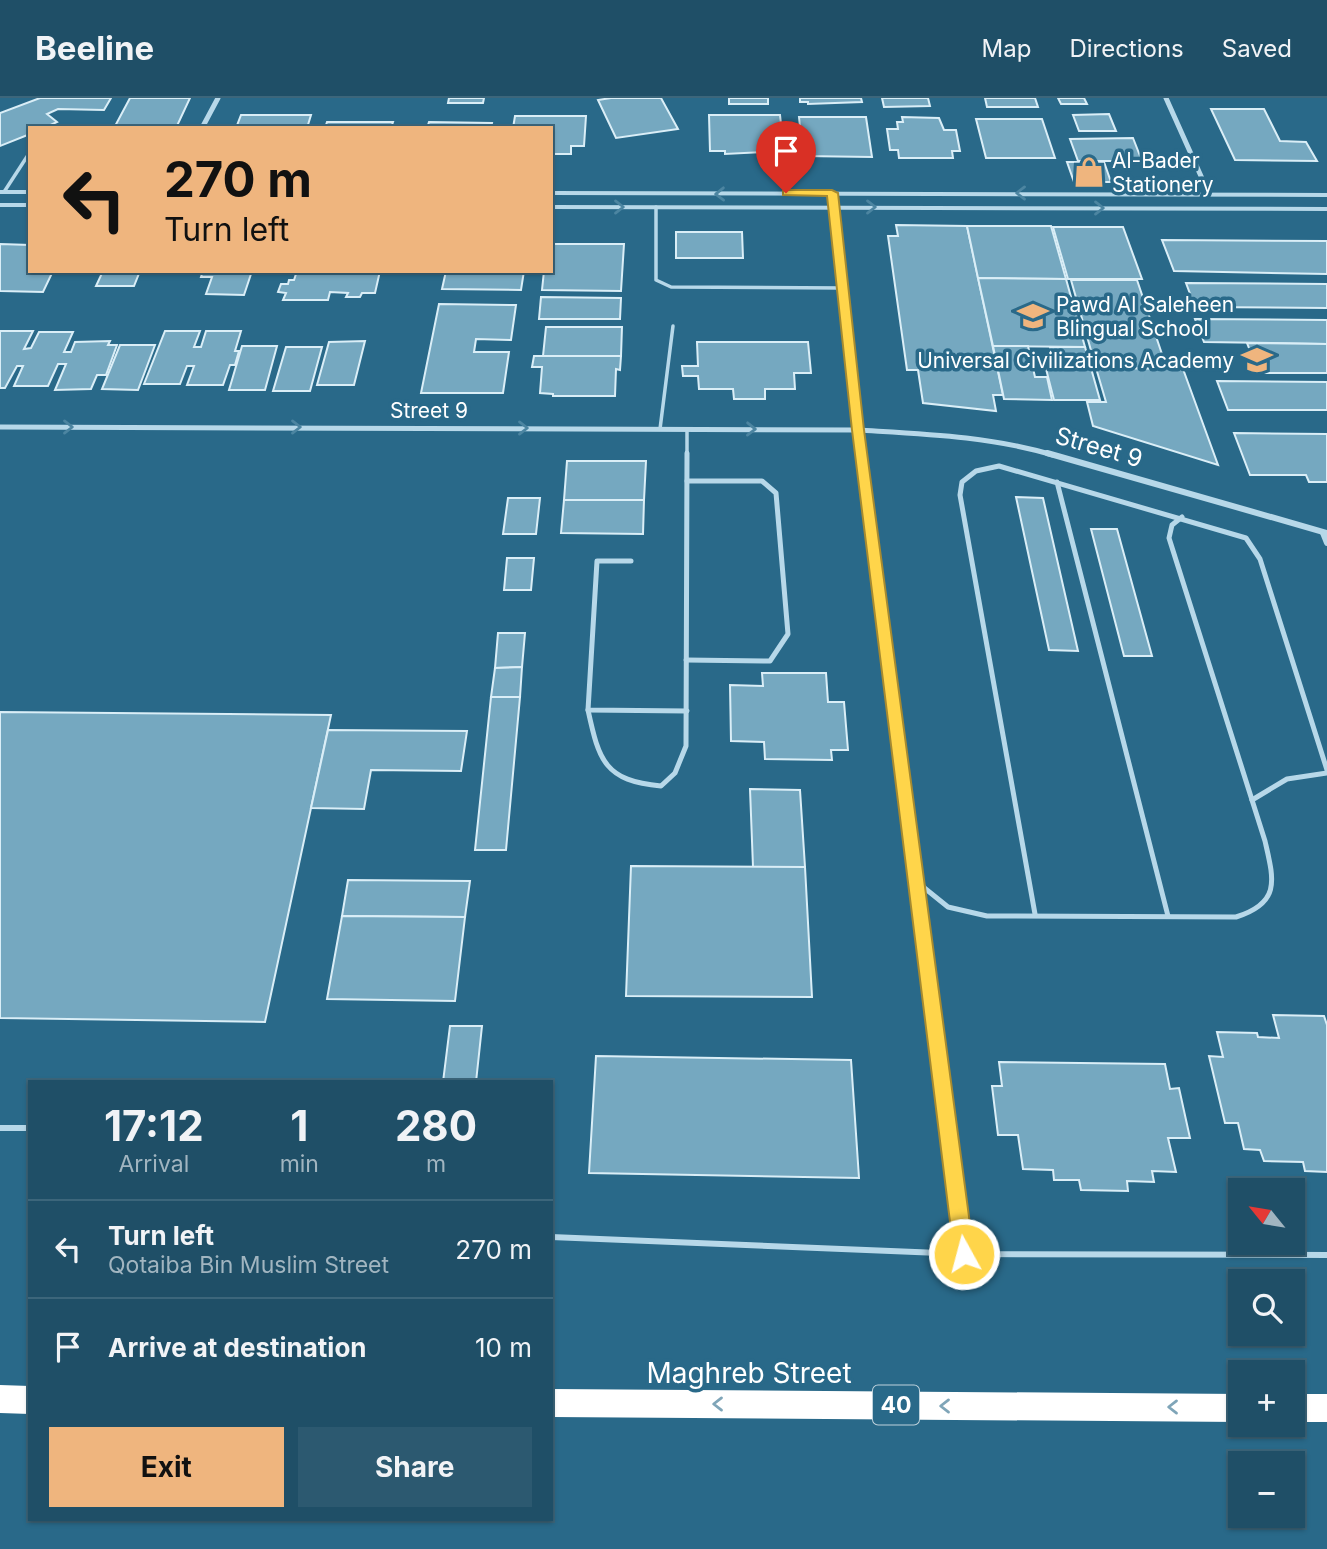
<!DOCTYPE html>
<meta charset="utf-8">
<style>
:root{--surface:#1f4f67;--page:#2c5970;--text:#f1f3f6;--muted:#a1b5c0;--line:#3c667b;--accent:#efb57e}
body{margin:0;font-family:Inter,sans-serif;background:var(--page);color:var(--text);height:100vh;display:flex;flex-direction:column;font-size:26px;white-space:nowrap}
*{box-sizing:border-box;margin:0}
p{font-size:23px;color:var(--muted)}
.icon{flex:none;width:38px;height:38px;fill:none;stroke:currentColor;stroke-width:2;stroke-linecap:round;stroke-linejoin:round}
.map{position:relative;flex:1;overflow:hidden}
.side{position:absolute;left:28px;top:982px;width:525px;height:441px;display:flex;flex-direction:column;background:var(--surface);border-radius:0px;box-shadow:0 2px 5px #0004,0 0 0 2px var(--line)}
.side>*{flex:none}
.top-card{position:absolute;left:28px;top:28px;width:525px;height:147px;border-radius:0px;box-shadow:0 2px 5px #0004,0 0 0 2px var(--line);background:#efb57e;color:#111;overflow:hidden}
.needle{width:46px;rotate:300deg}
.buttons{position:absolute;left:1228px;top:1080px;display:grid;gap:14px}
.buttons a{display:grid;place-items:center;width:77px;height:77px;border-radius:0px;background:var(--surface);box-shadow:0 2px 5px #0004,0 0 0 2px var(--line);font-size:35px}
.pin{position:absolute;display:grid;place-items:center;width:60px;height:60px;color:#fff;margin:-72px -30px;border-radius:50% 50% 50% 0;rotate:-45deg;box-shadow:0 0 7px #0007}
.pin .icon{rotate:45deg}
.me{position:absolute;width:77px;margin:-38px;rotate:353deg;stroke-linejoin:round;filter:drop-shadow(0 0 5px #0008)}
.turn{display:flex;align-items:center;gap:24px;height:147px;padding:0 21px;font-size:32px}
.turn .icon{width:91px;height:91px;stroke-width:2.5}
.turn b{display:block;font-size:49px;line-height:60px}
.eta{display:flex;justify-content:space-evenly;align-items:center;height:119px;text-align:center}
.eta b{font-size:42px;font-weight:700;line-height:49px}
.primary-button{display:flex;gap:14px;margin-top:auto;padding:14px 21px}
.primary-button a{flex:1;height:80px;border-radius:0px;background:var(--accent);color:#111;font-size:28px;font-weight:700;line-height:80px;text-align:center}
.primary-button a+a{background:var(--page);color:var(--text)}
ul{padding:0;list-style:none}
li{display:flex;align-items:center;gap:21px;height:98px;padding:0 21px;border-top:2px solid var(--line)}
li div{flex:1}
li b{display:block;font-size:26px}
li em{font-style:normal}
header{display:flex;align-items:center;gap:42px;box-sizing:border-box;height:98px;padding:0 35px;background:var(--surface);border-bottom:2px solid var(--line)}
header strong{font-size:33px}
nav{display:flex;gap:38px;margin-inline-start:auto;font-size:24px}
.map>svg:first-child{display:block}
</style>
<header>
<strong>Beeline</strong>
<nav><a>Map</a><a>Directions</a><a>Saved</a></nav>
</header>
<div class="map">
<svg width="1327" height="1451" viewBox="0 0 1327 1451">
<rect width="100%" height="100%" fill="#296989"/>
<g fill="#75a8c0" stroke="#daeef7" stroke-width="2">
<polygon points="40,0 111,0 104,12 58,11 47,16 57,24 44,30 30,30 30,36 0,48 0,15"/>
<polygon points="130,0 190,0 176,30 114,30"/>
<polygon points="449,0 484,0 483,5 448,5"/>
<polygon points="611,0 661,0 678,31 616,40 598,2"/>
<rect x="729" y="0" width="39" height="6"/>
<polygon points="800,0 861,0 862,4 808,6 808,4 800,4"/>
<polygon points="882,0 928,0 930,8 884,9"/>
<polygon points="985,0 1035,0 1038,9 987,9"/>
<polygon points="1058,0 1084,0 1087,6 1061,6"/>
<polygon points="1211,11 1264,11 1280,43 1306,44 1317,63 1235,62"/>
<polygon points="1109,16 1116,33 1079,33 1073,17"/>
<polygon points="241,17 311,17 307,30 236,30"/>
<polygon points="709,17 780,17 784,53 725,56 725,53 710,53"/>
<polygon points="515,18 586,18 584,48 571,48 571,56 551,56 551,30 513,30"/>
<polygon points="799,19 866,19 872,59 803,58"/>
<polygon points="902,19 939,20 944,32 956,32 960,53 952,53 953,60 899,60 898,52 890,52 887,31 898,31 897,24 903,24"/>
<polygon points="976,21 1042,21 1055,60 986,60"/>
<polygon points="327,24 393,24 391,30 325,30"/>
<polygon points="429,24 492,25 491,30 427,30"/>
<polygon points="1133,40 1142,63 1078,63 1070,41"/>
<polygon points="1067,64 1104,64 1111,84 1074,84"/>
<polygon points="896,127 967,128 1003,297 993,297 996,313 923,305 918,272 907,272 888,138 898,138"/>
<polygon points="967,128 1051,128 1066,181 978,180"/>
<polygon points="1053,129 1123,129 1142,181 1068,181"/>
<polygon points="676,134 742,134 743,160 676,160"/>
<polygon points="1162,142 1327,143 1327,176 1174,173"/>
<polygon points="0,146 30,147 30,173 53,173 43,194 0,193"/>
<polygon points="551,146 624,146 621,193 542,192 544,173 551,173"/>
<polygon points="103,173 140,173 134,188 96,188"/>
<polygon points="203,173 252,173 244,197 206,196 212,179 201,179"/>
<polygon points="297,173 380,173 375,195 362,195 360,199 346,199 348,195 330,194 328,202 283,202 286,195 278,194 281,186 288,186 289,182 294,182"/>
<polygon points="446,173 524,173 521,192 442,191"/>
<polygon points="978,180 1066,181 1085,249 993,248"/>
<polygon points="1071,182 1137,182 1167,271 1096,270"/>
<polygon points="1186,185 1327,186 1327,210 1195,209"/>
<polygon points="541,199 621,200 620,221 539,221"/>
<polygon points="439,206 516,207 511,242 476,241 474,254 509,254 503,295 421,295"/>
<polygon points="1195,221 1327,222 1327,246 1204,244"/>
<polygon points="546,229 622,229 621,258 543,258"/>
<polygon points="0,233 33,233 24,251 31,250 39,234 73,234 64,254 71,254 75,244 110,243 108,247 117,247 106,277 97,277 91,291 55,292 66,266 58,266 48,288 14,288 23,268 17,268 5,290 0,290"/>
<polygon points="165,233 200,233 194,249 201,249 206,233 241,233 235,253 239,253 235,267 230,267 223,287 187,287 194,268 187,268 180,286 144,286"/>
<polygon points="365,243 354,287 317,287 329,244"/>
<polygon points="697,244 808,244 811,275 794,275 795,291 765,291 765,301 734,301 733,291 699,291 698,278 683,278 682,268 698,268"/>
<polygon points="1247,245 1327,246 1327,275 1259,275"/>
<polygon points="120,247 155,247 138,292 102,291"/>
<polygon points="242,248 277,248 265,292 229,292"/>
<polygon points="993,248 1028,248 1035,279 1047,279 1052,302 1004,301"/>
<polygon points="286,249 322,249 310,293 273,293"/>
<polygon points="1050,249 1085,249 1100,302 1054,302 1045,267 1054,267"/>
<polygon points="534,258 621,258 620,272 616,271 615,298 553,298 553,296 540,295 542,269 532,269"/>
<polygon points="1096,270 1183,271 1218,367 1093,328 1087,304 1106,304"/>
<polygon points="1217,283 1327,284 1327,312 1228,312"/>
<polygon points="1234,335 1327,336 1327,384 1309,384 1306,377 1250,377"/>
<polygon points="567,363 646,363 644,402 564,402"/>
<polygon points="1016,399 1043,400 1078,553 1049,552"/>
<polygon points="508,400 540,400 536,436 503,436"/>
<polygon points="564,402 644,402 643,436 561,435"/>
<polygon points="1091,431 1117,431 1152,558 1124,558"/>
<polygon points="507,460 534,460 531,492 504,492"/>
<polygon points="498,535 525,535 522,569 495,570"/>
<polygon points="522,569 520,599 491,599 495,570"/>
<polygon points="762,575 826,575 828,604 844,604 848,652 831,652 832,662 765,661 764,644 731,643 730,587 763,588"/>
<polygon points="491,599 520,599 506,752 475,752"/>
<polygon points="0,614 331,617 265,924 0,920"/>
<polygon points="328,632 467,633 461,673 371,672 364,711 311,710"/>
<polygon points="750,691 800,692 805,769 753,769"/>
<polygon points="631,768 805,769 812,899 626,898"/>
<polygon points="348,782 470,783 465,819 342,818"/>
<polygon points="342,818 465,819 455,903 327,901"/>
<polygon points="1273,917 1324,918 1327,927 1327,1074 1305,1073 1303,1064 1264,1063 1260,1052 1244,1051 1238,1025 1225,1025 1209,958 1223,959 1217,934 1257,935 1258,939 1279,940"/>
<polygon points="450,928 482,928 476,984 443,984"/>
<polygon points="596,958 851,962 859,1080 589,1075"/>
<polygon points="999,964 1165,966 1170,991 1179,990 1190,1040 1168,1040 1176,1074 1152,1073 1154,1084 1127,1083 1128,1093 1081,1092 1079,1082 1054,1082 1053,1072 1023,1071 1018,1037 998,1037 992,988 1002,988"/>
</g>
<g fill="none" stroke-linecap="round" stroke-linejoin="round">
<g stroke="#b7d8e9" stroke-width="3.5">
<polyline points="4,94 30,54"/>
<polyline points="656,109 656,182 671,189 843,190"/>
<polyline points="660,331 673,228"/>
<polyline points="687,357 687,331"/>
</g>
<g stroke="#b7d8e9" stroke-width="5">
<polyline points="1057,384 1168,818"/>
<polyline points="631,463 597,463 588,612 687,613"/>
<polyline points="686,562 770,563 788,536 776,395 762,383 687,383"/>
<path d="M588,612C599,663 605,683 661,688L675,675L686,648L687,355"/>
<polyline points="1252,702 1287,681 1327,675"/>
<path d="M917,784L948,809L987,818L1236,819C1281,805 1274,782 1265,743L1169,440L1172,427L1182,419"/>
<polyline points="1035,816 960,397 962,384 976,373 999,368 1246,440 1260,461 1327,672"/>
</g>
<g stroke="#b7d8e9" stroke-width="6">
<polyline points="0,1030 30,1030"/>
<polyline points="551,1139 964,1156 1327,1157"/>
</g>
<g stroke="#b7d8e9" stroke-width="5">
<polyline points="1166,0 1209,96"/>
<polyline points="202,30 218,0"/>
<polyline points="832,95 861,357"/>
<path d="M0,329L858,332C924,336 989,338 1053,357"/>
</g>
<g stroke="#b7d8e9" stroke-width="6">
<polyline points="861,355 922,828"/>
<polyline points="1047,355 1327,435"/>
<polyline points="1323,435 1327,445"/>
</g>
<polyline stroke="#b7d8e9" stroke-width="9" points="922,826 964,1156"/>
<g fill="#b7d8e9" fill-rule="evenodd">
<rect x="0" y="92" width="30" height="4"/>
<polygon points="551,93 1327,95 1327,99 551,97"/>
<rect x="0" y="105" width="30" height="4"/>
<polygon points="551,107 1327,109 1327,113 551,111"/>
</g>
<g fill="#fff" fill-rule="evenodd">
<polygon points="0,1287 30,1288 30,1316 0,1315"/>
<polygon points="551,1291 1241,1296 1241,1324 551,1319"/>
<rect x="1293" y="1296" width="34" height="28"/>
</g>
</g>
<defs><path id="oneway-chevron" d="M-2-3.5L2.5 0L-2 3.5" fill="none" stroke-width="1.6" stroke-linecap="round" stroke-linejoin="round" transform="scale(1.75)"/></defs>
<g stroke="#4c85a1">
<use href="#oneway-chevron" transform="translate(1021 95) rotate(-180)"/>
<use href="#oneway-chevron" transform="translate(720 96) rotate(179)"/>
<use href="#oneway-chevron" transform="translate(619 109)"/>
<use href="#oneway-chevron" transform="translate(871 109)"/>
<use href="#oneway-chevron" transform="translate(1099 110)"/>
<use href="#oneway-chevron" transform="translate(68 329)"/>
<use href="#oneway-chevron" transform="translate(296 329)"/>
<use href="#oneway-chevron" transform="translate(523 330)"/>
<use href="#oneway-chevron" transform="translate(751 331) rotate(1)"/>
</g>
<g stroke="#7fa5b8">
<use href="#oneway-chevron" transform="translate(718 1306) rotate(-180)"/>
<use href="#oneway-chevron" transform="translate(945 1308) rotate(-180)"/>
<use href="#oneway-chevron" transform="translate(1173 1309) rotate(-180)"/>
</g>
<polygon fill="#ffd54a" stroke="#a68a30" stroke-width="2" points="786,92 832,92 838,95 864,332 974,1156 971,1163 964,1166 957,1163 954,1156 852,332 827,98 783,97 783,93"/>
<defs>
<symbol id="shop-bare" viewBox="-9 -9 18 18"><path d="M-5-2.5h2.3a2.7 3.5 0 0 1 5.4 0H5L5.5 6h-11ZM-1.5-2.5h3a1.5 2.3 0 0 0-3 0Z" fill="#efb57e" stroke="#296989" stroke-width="2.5" paint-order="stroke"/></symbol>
<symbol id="school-bare" viewBox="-9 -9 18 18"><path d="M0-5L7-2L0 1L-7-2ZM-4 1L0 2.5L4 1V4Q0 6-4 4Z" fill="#efb57e" stroke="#296989" stroke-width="2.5" paint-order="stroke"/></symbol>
</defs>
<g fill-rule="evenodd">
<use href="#shop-bare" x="1067" y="52" width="44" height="44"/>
<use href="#school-bare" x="1011" y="196" width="44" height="44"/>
<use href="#school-bare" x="1235" y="240" width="44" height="44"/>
</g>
<g text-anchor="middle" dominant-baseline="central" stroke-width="7" stroke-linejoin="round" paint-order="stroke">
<g font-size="21" fill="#fff" stroke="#296989" text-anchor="start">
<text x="1112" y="62">Al-Bader<tspan x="1112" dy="24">Stationery</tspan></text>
<text x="1056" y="206">Pawd Al Saleheen<tspan x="1056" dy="24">Blingual School</tspan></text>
<text x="1234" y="262" text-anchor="end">Universal Civilizations Academy</text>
</g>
<g font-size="21" fill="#fff" stroke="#296989">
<text x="429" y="312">Street 9</text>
</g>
<rect fill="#296989" stroke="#bfd2dc" stroke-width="2" x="873" y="1287.5" width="46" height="39" rx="5"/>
<g font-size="23" font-weight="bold" fill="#fff">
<text x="896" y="1307">40</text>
</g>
<g font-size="24" fill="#fff" stroke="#296989">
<text transform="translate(1099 349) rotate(16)">Street 9</text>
</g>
<g font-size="28" fill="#fff" stroke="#296989">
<text x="749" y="1275">Maghreb Street</text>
</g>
</g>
</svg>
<div class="buttons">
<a><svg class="needle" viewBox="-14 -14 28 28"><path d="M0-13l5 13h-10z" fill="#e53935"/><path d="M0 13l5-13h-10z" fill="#a1b5c0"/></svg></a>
<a><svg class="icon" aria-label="search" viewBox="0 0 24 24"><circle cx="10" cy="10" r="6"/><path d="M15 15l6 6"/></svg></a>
<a>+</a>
<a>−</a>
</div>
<div class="pin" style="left:786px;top:95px;background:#d93025"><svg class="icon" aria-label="arrive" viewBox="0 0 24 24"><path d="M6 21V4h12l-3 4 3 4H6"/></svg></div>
<svg class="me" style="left:964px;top:1156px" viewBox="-20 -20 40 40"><circle r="17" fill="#ffd54a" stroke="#fff" stroke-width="3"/><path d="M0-11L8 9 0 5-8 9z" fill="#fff"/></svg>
<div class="top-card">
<div class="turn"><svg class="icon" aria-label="left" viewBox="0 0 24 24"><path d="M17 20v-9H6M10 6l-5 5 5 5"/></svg><div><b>270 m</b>Turn left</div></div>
</div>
<section class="side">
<div class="eta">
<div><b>17:12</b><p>Arrival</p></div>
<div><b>1</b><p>min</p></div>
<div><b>280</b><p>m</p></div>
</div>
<ul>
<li><svg class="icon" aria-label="left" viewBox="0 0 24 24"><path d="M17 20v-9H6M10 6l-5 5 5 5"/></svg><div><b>Turn left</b><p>Qotaiba Bin Muslim Street</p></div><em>270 m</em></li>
<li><svg class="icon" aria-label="arrive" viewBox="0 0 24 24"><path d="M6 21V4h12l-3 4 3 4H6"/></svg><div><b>Arrive at destination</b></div><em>10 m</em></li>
</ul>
<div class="primary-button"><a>Exit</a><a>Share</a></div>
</section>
</div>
